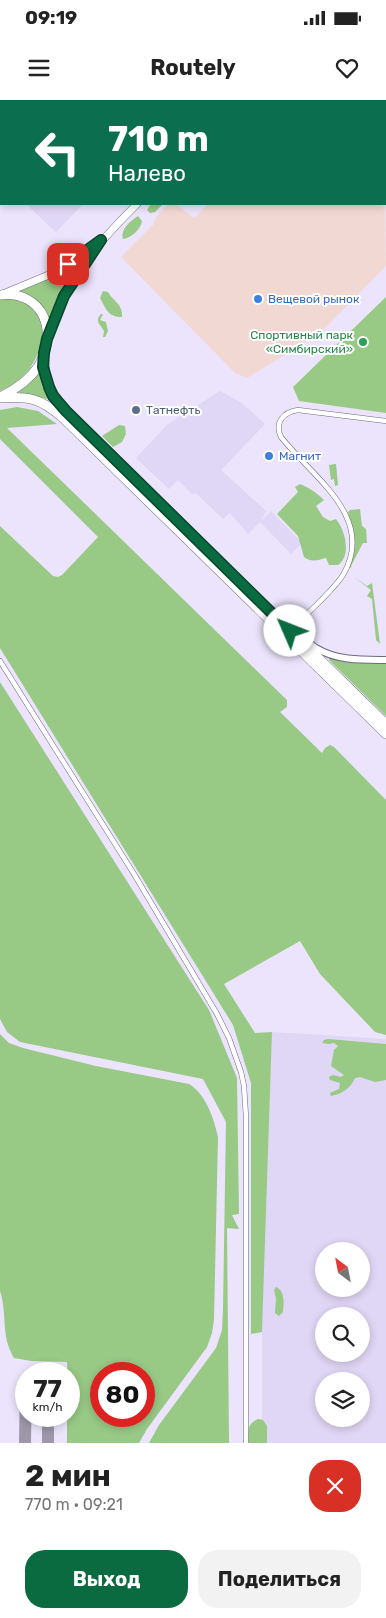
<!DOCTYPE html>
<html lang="ru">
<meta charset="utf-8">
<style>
:root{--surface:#fff;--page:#f2f2f2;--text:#222;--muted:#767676;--accent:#0a6b40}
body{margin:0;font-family:Rubik,sans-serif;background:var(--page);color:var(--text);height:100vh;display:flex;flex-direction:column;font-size:19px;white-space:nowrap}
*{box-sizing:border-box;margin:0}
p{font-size:16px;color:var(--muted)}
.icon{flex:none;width:28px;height:28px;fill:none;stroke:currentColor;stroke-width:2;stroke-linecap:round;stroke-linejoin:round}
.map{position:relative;height:1343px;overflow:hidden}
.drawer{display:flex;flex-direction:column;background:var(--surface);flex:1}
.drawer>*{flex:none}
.hud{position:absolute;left:0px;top:0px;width:386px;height:105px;box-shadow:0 2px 8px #0003;background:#0b6e4f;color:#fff;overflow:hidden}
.needle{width:32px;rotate:328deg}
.fabs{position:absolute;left:315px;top:1142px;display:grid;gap:10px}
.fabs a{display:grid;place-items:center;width:55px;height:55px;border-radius:50%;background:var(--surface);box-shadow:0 2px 8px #0003;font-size:25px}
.speed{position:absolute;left:15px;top:1262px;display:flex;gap:10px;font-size:25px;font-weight:700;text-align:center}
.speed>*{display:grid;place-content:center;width:65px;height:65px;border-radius:50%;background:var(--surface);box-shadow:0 2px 8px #0003;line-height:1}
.speed small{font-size:12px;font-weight:400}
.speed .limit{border:8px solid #d22;background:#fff;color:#111}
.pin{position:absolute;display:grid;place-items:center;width:42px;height:42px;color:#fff;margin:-21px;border-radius:10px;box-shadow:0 2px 8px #0006}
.me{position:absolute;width:55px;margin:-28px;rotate:314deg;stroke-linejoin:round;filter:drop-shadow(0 0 4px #0008)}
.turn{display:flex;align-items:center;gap:18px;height:105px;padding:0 25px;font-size:22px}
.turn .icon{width:65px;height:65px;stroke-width:2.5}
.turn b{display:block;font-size:35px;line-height:42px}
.round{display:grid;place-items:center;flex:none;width:52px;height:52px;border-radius:20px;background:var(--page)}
.head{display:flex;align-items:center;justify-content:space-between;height:85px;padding:0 25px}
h1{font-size:30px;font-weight:700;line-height:38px}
.cta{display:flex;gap:10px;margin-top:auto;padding:10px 25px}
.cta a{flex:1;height:58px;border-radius:20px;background:var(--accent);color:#fff;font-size:20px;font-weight:700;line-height:58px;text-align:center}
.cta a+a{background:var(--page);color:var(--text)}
.status{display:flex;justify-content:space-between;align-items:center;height:35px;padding:0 25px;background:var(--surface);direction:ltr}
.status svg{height:14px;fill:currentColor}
header{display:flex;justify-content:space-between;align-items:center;height:65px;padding:0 25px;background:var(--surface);font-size:22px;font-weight:700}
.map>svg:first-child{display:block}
</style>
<div class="status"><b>09:19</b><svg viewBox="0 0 49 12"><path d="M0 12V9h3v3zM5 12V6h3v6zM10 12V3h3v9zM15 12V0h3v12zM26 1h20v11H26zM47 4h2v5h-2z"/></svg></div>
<header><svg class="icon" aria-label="menu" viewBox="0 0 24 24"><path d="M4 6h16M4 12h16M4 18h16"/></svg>Routely<svg class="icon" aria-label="heart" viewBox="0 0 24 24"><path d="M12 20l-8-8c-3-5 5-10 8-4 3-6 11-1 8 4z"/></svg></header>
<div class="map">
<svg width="386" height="1343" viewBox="0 0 386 1343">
<rect width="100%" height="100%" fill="#ebe4fc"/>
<g fill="#f2d8d2">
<polygon points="309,0 386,0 386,76 385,1"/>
<polygon points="385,95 386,166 320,233 247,278 235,273 121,157 153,125 156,117 168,104 176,104 194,118 208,104 385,104"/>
</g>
<g fill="#e0d6f5" fill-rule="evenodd">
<polygon points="0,0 168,0 169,1 1,1 1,79"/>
<polygon points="26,104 83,104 56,132"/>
<polygon points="220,291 242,303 265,324 221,370 266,411 261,421 271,411 302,443 291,454 260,422 248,434 230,413 223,419 196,393 192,394 178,380 169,389 136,358 168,324"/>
<path d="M272,932L386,939V1343H262V1232ZM324,1151H361V1189H324ZM324,1216H361V1254H324ZM324,1281H361V1319H324Z"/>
</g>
<g fill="#98c985" fill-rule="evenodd">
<polygon points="151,104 163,104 155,112 150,113 147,110"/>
<path d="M138,116L142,121C141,129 131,138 123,139C120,130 130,121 138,116Z"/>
<polygon points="74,164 75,166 63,187 49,219 28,195 18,190"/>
<path d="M103,191L108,192C113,201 123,204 122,217C108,217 106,209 100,198Z"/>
<polygon points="386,197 386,313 299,301 293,287"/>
<path d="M0,199C5,199 11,198 15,199C52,206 46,249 28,271C20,280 11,286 0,291Z"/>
<path d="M101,214H103L100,220L106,222L108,231L105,237H103L104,231C101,225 94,221 101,214Z"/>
<polygon points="40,268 42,286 47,296 47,299 17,292"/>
<polygon points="17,307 38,311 57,324 7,328 287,600 287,607 280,612 322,653 325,648 330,645 334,647 386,700 386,935 375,932 320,874 300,841 224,884 255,933 272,932 262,1232 251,1234 251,983 233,925 0,548 0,426 53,476 58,477 62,475 98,437 0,339 0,310"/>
<polygon points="119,325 125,326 126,334 122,342 113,347 102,336"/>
<polygon points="336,364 338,385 335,386 334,379 331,380 329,365"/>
<path d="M300,384C309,388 316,392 324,400L316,406L323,417L330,421L336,419C345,430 352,455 338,465H329L326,458C318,460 312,463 304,457L298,436L277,414L298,392L295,387Z"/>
<polygon points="360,409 362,426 366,429 367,443 363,443 351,466 352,467 349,468 352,429 348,412 350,410"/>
<polygon points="354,477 367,486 372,483 380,544 376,540 372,499 367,496 371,490"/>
<polygon points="330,558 348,562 386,563 386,616 329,560"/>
<polygon points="0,582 209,910 237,978 239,1114 232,1115 239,1129 227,1128 229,1343 149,1343 159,1325 216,1248 222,1230 223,1210 226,1022 203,979 20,942 7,932 0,919"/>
<path d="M0,934L9,943L23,948L96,966L189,984C206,994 214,1019 218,1037L214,1219L212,1233L207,1247L147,1329L139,1343H67V1316H69L67,1262L31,1261L14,1258C0,1234 8,1216 0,1191ZM101,1274H144V1316H101Z"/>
<path d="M328,939L386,944V980L375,982L360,977L355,978C351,988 342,994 331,996L330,993L339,989L340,983L330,980L329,977L333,975L341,977L344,975L331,966L334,950L338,946L334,943L329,944L322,943L324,940Z"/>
<path d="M276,1187C285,1191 284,1203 283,1212L279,1216L275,1213L276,1199L274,1190Z"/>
<path d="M258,1319L263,1320L267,1326V1343H248C248,1331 247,1324 258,1319Z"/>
</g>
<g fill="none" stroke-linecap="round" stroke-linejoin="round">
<g stroke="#9c97a9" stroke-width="12">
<polyline points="48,1316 48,1343"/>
<polyline points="25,1343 26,1280"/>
</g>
<defs>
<g id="street">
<path d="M296,525C310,510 332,492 343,475C377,417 311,376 281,337C274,322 284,312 298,310L386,321"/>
<polyline points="0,561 134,774 217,914 229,938 241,972 244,986 246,1017 246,1343"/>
</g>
<path id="secondary" d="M301,536C306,540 311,545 316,548C337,561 363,560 386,560"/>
<g id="primary">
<polyline points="237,1 238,0"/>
<polyline points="3,194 51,174 96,144"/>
<path d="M48,237C53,224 57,210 63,197C82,161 109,132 137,104"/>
</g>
<g id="highway">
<path d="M0,195C44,190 59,233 38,267C29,280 16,289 2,296"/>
<path d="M44,253C43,280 50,291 66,311L386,624"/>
<path d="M0,298C28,296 40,298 62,317L386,634"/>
</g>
</defs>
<use href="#street" stroke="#706a7e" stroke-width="5.5"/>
<use href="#secondary" stroke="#706a7e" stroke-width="8"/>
<use href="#primary" stroke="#706a7e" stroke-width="8"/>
<use href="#highway" stroke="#706a7e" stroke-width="10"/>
<use href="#street" stroke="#fff" stroke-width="4.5"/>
<use href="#secondary" stroke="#fff" stroke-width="6"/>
<use href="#primary" stroke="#fff" stroke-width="7"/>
<use href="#highway" stroke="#fff" stroke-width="9"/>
<polyline stroke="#4e4a56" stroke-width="1" points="249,1 250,0"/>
</g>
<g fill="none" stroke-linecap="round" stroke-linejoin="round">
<defs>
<polyline id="route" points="68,164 101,140 64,196 47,239 44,253 43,267 49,287 53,296 66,311 290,531"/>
</defs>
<use href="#route" stroke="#06462a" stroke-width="12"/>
<use href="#route" stroke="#0a6b40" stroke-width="9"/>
</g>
<g fill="#3f7fe0" stroke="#fff" stroke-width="2">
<circle cx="258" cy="199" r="5"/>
<circle cx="269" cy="356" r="5"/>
</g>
<circle fill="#2e9e5b" stroke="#fff" stroke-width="2" cx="363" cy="242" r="5"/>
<circle fill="#5c6f8a" stroke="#fff" stroke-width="2" cx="136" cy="310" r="5"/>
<g text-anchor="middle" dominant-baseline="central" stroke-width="4" stroke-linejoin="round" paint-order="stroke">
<g font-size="12" fill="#366cbe" stroke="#fff" text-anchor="start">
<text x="268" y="199">Вещевой рынок</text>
<text x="279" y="356">Магнит</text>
</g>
<g font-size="12" fill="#27864d" stroke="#fff" text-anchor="end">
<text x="353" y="235">Спортивный парк<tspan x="353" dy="14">«Симбирский»</tspan></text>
</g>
<g font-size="12" fill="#4e5e75" stroke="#fff" text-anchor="start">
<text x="146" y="310">Татнефть</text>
</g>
</g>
</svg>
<div class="fabs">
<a><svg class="needle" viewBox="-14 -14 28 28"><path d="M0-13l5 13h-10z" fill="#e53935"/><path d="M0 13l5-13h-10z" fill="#767676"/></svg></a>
<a><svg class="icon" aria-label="search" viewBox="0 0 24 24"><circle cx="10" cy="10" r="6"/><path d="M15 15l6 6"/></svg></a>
<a><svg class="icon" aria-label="layers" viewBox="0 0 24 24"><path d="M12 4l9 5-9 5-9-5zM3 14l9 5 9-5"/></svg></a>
</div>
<div class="speed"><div>77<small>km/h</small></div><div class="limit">80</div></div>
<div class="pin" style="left:68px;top:164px;background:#d93025"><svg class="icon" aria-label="arrive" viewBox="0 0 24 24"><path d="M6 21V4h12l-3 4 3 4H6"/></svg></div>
<svg class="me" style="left:290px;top:531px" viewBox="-20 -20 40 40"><circle r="19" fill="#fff"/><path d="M0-13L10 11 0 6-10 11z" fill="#0a6b40"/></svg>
<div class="hud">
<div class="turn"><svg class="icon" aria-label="left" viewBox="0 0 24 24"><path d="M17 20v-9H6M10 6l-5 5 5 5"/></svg><div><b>710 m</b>Налево</div></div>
</div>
</div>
<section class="drawer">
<div class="head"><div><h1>2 мин</h1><p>770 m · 09:21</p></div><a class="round" style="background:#d93025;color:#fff"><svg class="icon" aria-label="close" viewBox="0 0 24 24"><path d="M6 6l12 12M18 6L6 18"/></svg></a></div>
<div class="cta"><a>Выход</a><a>Поделиться</a></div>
</section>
